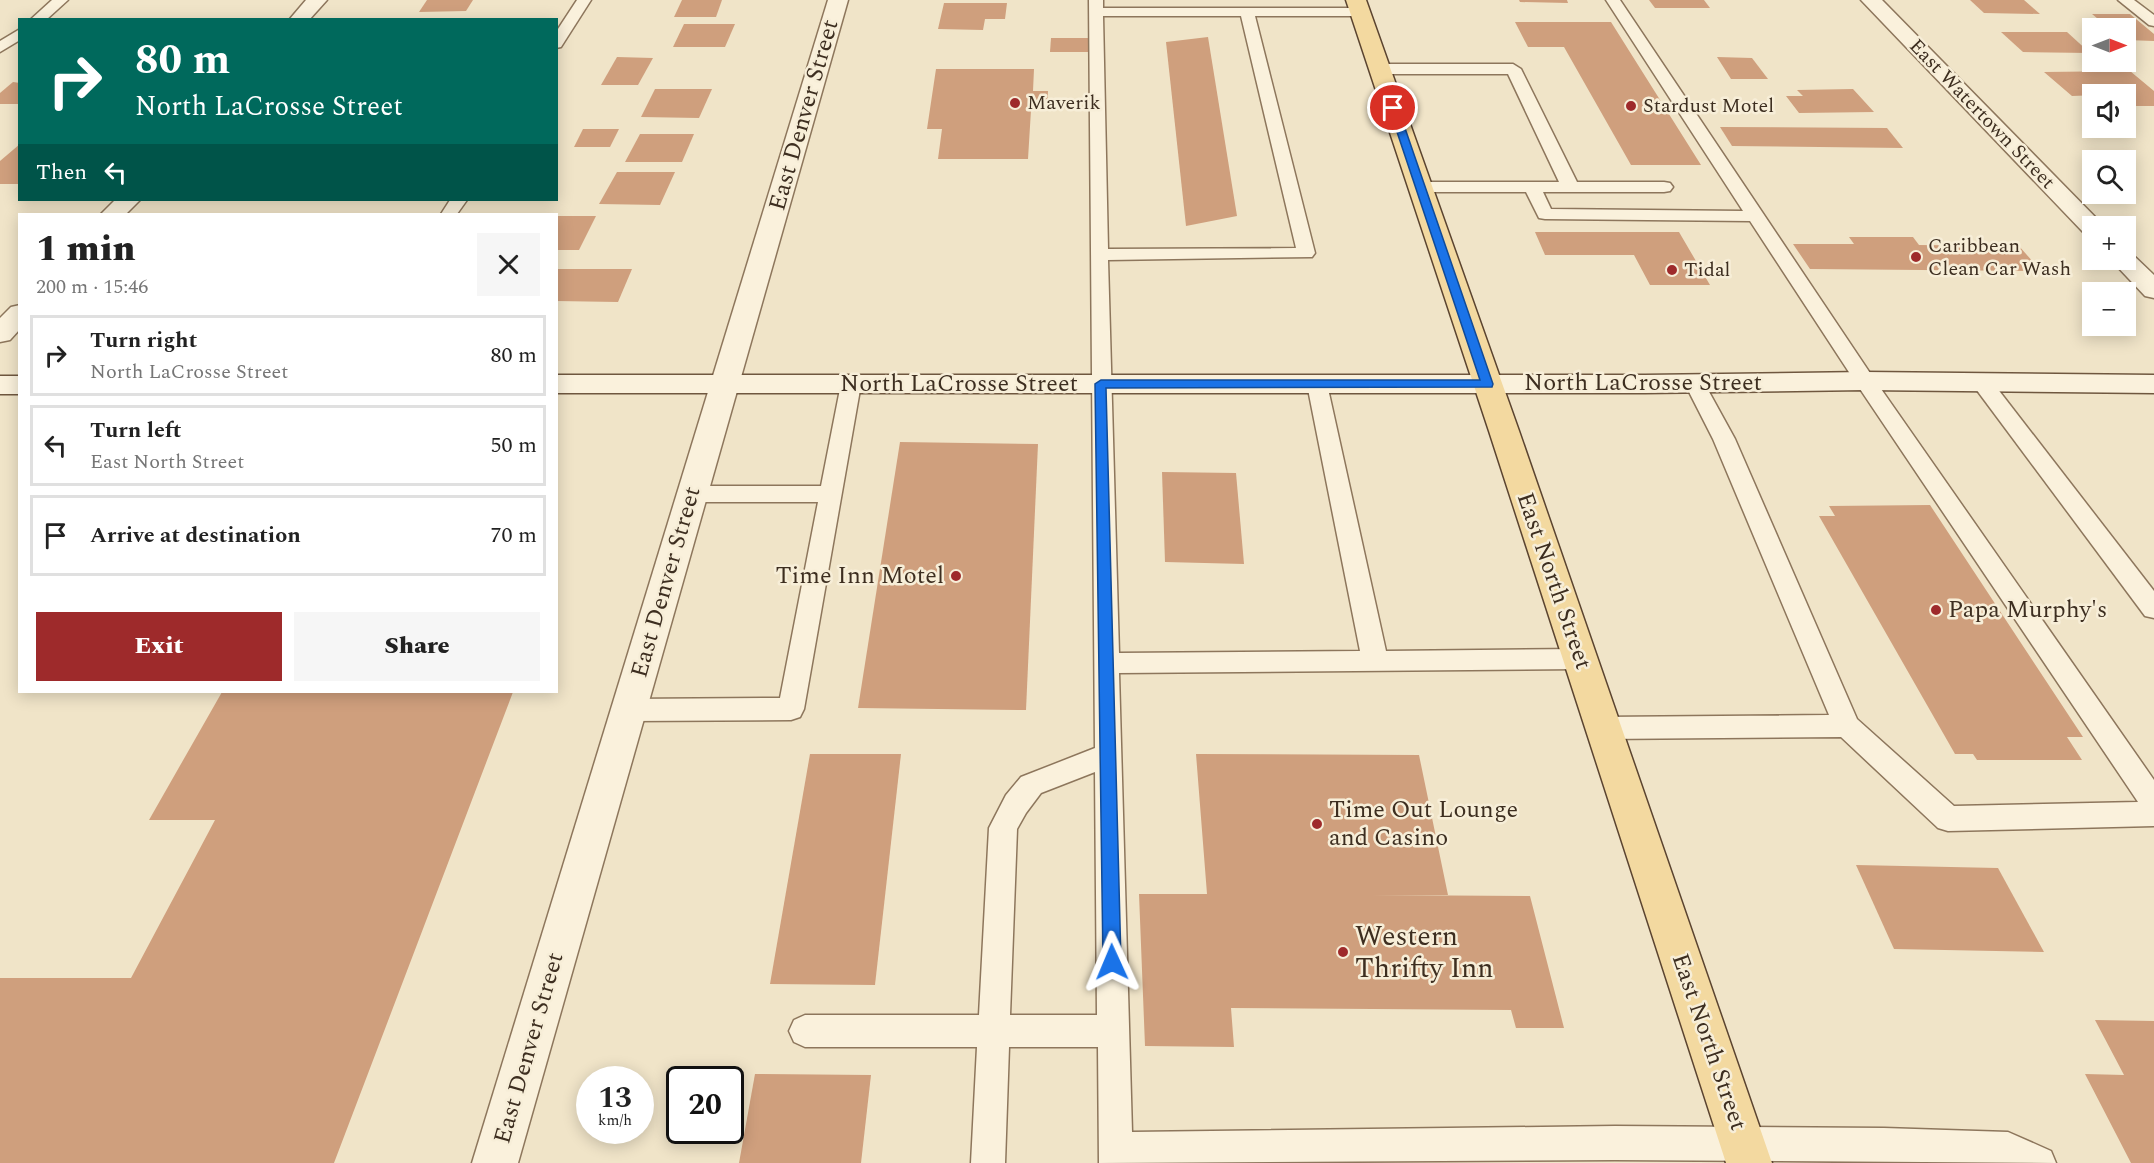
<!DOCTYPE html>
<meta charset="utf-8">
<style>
:root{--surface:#fff;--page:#f6f6f6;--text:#222;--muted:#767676;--line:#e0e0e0;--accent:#9e2a2b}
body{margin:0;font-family:Spectral,serif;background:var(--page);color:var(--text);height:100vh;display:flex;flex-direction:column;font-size:22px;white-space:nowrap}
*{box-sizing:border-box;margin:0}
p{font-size:20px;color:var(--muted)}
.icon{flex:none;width:33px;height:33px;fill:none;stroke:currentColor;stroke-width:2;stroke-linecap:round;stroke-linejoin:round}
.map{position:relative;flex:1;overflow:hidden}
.panel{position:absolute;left:18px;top:213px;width:540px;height:480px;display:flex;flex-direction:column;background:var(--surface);border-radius:0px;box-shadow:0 3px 15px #0003}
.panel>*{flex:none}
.guide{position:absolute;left:18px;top:18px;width:540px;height:183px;border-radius:0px;box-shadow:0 3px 15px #0003;background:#00695c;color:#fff;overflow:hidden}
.needle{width:39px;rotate:90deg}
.buttons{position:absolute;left:2082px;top:18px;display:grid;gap:12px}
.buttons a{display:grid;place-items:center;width:54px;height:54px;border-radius:0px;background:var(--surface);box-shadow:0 3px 15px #0003;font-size:30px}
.speed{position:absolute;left:576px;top:1066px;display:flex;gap:12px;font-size:30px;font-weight:700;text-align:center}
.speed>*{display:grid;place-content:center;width:78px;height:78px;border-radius:50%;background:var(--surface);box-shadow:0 3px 15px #0003;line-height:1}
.speed small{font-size:15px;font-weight:400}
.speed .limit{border:3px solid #111;border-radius:9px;background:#fff;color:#111}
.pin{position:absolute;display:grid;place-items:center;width:51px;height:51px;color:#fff;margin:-26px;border:3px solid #fff;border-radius:50%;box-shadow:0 2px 6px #0007}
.me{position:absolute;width:66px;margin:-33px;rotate:359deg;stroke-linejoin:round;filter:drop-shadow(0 0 4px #0008)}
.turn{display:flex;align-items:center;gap:21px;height:126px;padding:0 18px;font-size:27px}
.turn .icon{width:78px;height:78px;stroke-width:2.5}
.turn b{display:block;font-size:42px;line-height:51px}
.then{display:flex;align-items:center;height:57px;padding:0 18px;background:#0003;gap:12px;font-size:22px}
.round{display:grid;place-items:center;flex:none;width:63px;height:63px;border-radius:0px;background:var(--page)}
.overview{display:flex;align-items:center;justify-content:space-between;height:102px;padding:0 18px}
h1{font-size:36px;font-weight:800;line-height:45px}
.action{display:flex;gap:12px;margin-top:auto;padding:12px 18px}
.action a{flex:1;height:69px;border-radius:0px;background:var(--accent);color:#fff;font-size:24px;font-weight:800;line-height:69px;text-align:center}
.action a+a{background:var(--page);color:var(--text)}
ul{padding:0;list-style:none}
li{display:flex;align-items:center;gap:18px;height:81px;margin:0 12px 9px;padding:0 6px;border:3px solid var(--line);border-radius:0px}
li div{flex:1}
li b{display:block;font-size:22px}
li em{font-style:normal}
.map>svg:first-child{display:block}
</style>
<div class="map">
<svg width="2154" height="1163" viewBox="0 0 2154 1163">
<rect width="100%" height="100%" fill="#f0e4c8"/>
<g fill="#cf9f7d">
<polygon points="427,0 473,0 466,11 419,12"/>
<polygon points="682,0 722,0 716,17 674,17"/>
<polygon points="1519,0 1567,0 1568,3 1520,2"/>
<polygon points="1649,0 1704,0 1710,8 1655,8"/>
<polygon points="1970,0 2024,0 2040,14 1984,13"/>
<polygon points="944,3 1007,3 1005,19 985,19 983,30 938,29"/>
<polygon points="2092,14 2130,14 2154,34 2154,41 2126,40 2126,28 2109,28"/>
<polygon points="1515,22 1611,22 1701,165 1631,165 1564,47 1528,47"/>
<polygon points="684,24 735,24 725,47 673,47"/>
<polygon points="2001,32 2067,32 2090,53 2023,52"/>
<polygon points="1208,37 1237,216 1186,226 1166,42"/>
<polygon points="1051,38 1091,38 1092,52 1050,52"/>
<polygon points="617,57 653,58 638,85 601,85"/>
<polygon points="1717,57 1752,58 1768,79 1731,79"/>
<polygon points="936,69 1034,69 1033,91 1048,91 1047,110 1031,110 1028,159 938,159 942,129 927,129"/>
<polygon points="2130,71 2154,91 2154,106 2131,106 2126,101 2126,94 2072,96 2044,72"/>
<polygon points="13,82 20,83 20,104 0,104 0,93"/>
<polygon points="655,89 712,89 699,118 641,117"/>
<polygon points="1853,89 1874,112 1799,113 1786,96 1803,96 1797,90"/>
<polygon points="1720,127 1887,128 1903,148 1732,146"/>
<polygon points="583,129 619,129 610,147 574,147"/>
<polygon points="640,134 694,134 682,162 625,162"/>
<polygon points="20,144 20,184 0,184 0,161"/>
<polygon points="617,172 675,172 660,205 599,204"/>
<polygon points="556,216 596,216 579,250 556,250"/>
<polygon points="1535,232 1679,232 1710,285 1650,285 1634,255 1545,255"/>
<polygon points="1849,237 1913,237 1919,245 2019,246 2041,271 1810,269 1793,244 1854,244"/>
<polygon points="556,269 632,269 618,302 556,301"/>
<polygon points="900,442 1038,444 1026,710 858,708"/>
<polygon points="1162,472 1236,473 1244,564 1165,562"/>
<polygon points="1930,505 2083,737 2067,737 2082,760 1977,760 1973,754 1955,754 1819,516 1835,516 1829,506"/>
<polygon points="222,692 513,692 334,1163 0,1163 0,978 131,978 215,820 149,820"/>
<polygon points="810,754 901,754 875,985 770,984"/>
<polygon points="1196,754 1419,755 1448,895 1372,895 1530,896 1564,1028 1516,1028 1511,1010 1231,1008 1234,1047 1145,1046 1139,894 1207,894"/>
<polygon points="1856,865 1998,868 2044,952 1894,949"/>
<polygon points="2095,1020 2154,1021 2154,1163 2131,1163 2085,1074 2124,1075"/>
<polygon points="755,1074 871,1075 861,1163 739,1163"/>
</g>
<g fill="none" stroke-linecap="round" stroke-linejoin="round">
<defs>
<g id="service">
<polygon points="52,0 68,0 46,20 30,20"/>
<polygon points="577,0 591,0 561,47 556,48 556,32"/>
<path d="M1089,0H1103V8H1360L1367,12L1360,16H1255L1315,253L1312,257L1108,260L1119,653L1360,651L1307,384L1310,379L1317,377L1324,379L1327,384L1386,651L1580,649L1589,652L1593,659L1589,666L1580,669L1119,673L1132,1132L1615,1126L1884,1128L2008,1132L2051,1151L2056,1163L1615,1160L1099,1163L1098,1047H1009L1005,1163H971L977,1047H805L794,1042L789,1031L794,1020L805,1015H979L989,828L1006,795L1021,777L1095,748ZM1103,16H1241L1296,248L1108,249ZM1095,772L1097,1015H1010L1017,829L1026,813L1041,793Z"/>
<polygon points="1606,0 1620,0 1872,376 2154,780 2154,826 1948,831 1938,828 1841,737 1603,739 1594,736 1590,728 1594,720 1603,717 1829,715 1713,439 1685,384 1688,379 1695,377 1702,379 1735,439 1857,719 1954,806 2138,802 1858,386 1750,221 1545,219 1539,218 1526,192 1420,192 1414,191 1411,187 1414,183 1420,182 1559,182 1508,74 1380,74 1372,69 1380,64 1513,64 1521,69 1577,182 1664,182 1670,183 1673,187 1670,191 1664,192 1543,192 1551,209 1743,211"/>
<polygon points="2118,0 2134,0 2154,15 2154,26 2149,25"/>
<polygon points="20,29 20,40 0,52 0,41"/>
<polygon points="450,200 467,200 457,214 441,214"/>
<polygon points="851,377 858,379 861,384 804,709 800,717 791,720 629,721 620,718 616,710 620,702 629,699 780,698 818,502 692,502 684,500 681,494 684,488 692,486 821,486 841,384 844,379"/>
<polygon points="1983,377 1990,379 2154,591 2154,618 2145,616 1976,389 1973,384 1976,379"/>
</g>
<g id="minor">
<polygon points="306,0 327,0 309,20 289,20"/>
<polygon points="828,0 848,0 518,1163 472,1163"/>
<polygon points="1861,0 1882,0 2104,226 2092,226 2092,234 2083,232"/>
<polygon points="115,200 140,200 126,214 101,214"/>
<polygon points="2126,253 2133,255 2154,275 2154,298 2145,296 2111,260 2126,260"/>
<polygon points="20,305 20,329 10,340 0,342 0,318 11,307"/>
</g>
<g id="secondary">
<polygon points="1865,372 2154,375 2154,393 1865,390 1645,393 556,393 556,375 1645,375"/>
<rect x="0" y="376" width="20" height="18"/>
</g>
<polygon id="primary" points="1346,0 1366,0 1519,431 1772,1163 1726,1163 1489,431"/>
</defs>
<use href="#service" stroke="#8d765c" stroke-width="3"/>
<use href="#minor" stroke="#8d765c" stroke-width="3"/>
<use href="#secondary" stroke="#6f573f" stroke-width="3"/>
<use href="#primary" stroke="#5b4430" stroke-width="3"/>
<use href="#service" fill="#faf1dc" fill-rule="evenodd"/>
<use href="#minor" fill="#faf1dc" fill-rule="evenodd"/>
<use href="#secondary" fill="#faf1dc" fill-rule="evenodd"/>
<use href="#primary" fill="#f3d9a0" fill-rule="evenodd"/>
</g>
<polygon fill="#1a73e8" stroke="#114b97" stroke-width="1.5" points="1390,106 1398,108 1493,384 1492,387 1106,388 1121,962 1118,968 1112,970 1106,968 1103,962 1095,384 1101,380 1480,380 1389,108"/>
<g fill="#9e2a2b" stroke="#f7eed8" stroke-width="2">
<circle cx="1015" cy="103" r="6"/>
<circle cx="1631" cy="106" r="6"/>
<circle cx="1916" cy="257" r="6"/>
<circle cx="1672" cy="270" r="6"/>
<circle cx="956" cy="576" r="6"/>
<circle cx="1936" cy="610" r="6"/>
<circle cx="1317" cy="824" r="6"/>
<circle cx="1343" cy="952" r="6"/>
</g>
<g text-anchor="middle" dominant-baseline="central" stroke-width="5" stroke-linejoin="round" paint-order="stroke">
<g font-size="20" fill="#3d2e20" stroke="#f7eed8" text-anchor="start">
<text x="1027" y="103">Maverik</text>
<text x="1643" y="106">Stardust Motel</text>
<text x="1928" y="246">Caribbean<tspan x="1928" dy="23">Clean Car Wash</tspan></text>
<text x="1684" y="270">Tidal</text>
</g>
<g font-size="20" fill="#3d2e20" stroke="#f7eed8">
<text transform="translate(1982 114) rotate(46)">East Watertown Street</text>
</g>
<g font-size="24" fill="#3d2e20" stroke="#f7eed8">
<text transform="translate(804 115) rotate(-74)">East Denver Street</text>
<text x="1643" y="383">North LaCrosse Street</text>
<text x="959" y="384">North LaCrosse Street</text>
<text transform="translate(1554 581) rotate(71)">East North Street</text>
<text transform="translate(666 582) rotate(-74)">East Denver Street</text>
<text transform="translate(1709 1042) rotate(71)">East North Street</text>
<text transform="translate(529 1048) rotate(-74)">East Denver Street</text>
</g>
<g font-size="24" fill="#3d2e20" stroke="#f7eed8" text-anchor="start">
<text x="944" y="576" text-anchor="end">Time Inn Motel</text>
<text x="1948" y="610">Papa Murphy's</text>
<text x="1329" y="810">Time Out Lounge<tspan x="1329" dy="28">and Casino</tspan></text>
</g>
<g font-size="28" fill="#3d2e20" stroke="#f7eed8" text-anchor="start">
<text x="1355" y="936">Western<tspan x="1355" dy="32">Thrifty Inn</tspan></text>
</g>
</g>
</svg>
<div class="buttons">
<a><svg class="needle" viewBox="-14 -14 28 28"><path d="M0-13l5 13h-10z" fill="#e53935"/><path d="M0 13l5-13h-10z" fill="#767676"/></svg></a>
<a><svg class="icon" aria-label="sound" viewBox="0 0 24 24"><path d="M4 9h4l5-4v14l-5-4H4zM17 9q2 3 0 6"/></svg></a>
<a><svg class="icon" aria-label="search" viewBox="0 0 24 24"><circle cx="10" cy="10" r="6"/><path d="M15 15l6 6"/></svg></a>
<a>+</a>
<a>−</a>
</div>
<div class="speed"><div>13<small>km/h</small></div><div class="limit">20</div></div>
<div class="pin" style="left:1393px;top:108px;background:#d93025"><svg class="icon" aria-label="arrive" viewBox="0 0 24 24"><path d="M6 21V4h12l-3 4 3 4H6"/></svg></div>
<svg class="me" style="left:1112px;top:962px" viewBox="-20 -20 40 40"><path d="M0-17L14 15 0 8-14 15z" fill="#1a73e8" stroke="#fff" stroke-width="4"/></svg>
<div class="guide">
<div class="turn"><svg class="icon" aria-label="right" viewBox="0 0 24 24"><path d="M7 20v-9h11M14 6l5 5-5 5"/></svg><div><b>80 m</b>North LaCrosse Street</div></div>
<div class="then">Then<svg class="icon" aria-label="left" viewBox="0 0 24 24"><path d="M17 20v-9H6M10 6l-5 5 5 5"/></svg></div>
</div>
<section class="panel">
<div class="overview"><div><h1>1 min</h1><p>200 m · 15:46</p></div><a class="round"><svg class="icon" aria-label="close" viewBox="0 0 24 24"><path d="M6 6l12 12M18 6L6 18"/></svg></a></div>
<ul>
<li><svg class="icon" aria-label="right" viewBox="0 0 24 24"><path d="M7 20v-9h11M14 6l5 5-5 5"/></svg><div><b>Turn right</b><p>North LaCrosse Street</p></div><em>80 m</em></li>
<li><svg class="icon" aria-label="left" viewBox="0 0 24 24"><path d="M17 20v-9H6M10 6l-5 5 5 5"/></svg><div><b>Turn left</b><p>East North Street</p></div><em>50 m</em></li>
<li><svg class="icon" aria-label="arrive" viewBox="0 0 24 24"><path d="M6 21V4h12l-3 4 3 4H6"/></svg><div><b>Arrive at destination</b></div><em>70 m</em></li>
</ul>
<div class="action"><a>Exit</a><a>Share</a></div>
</section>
</div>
